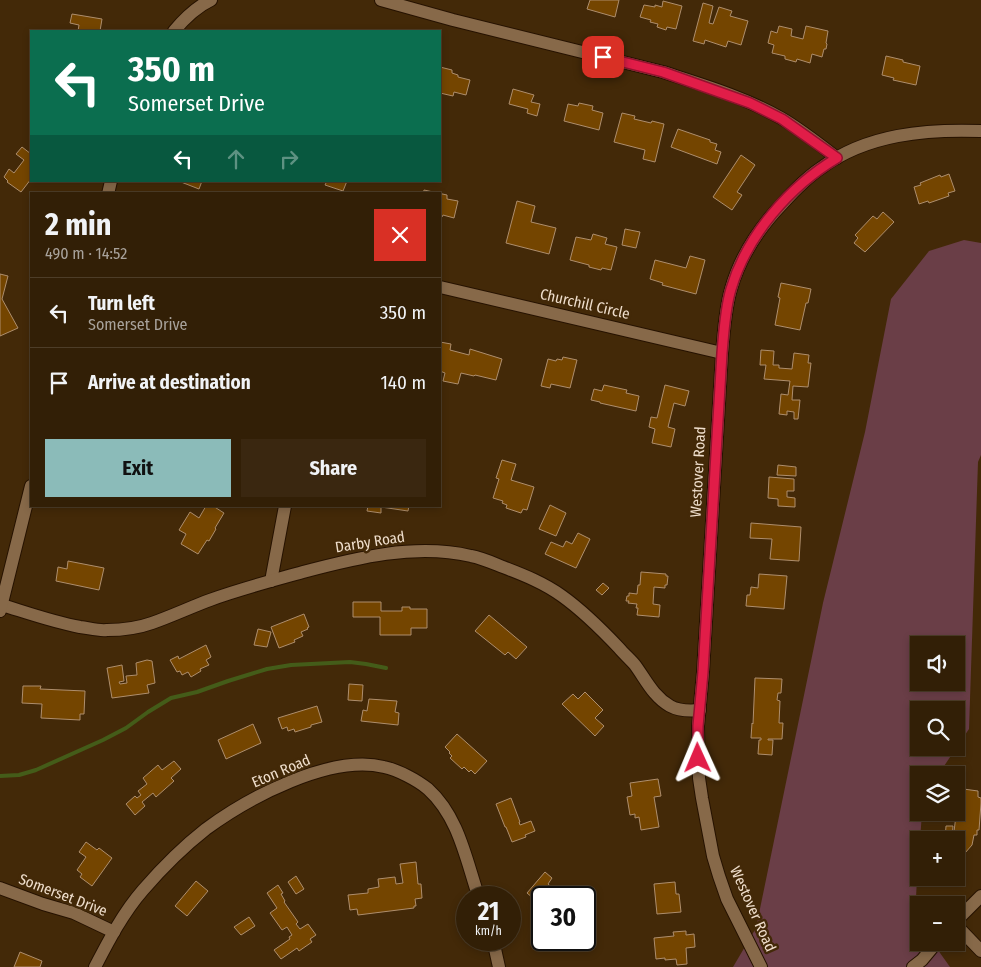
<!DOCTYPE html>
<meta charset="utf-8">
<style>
:root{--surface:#321f06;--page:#3a2710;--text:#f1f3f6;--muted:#a8a29b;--line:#4d3d28;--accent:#8bbbb9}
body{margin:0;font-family:"Fira Sans Condensed",sans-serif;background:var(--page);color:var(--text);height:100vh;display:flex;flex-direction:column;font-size:19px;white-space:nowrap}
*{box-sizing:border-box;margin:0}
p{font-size:16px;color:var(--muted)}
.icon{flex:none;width:28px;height:28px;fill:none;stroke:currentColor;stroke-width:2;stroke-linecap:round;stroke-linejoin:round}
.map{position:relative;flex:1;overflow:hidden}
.side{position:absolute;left:30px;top:192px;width:411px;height:315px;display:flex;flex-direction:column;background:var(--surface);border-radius:0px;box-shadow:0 2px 8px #0003,0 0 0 1px var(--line)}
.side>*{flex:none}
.top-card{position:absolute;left:30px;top:30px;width:411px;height:152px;border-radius:0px;box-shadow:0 2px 8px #0003,0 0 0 1px var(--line);background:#0b6e4f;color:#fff;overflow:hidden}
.controls{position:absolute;left:910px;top:636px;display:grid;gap:10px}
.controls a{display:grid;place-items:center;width:55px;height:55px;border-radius:0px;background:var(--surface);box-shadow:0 2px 8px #0003,0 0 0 1px var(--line);font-size:25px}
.speed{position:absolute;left:456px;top:886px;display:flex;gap:10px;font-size:25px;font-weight:700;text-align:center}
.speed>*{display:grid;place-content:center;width:65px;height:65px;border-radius:50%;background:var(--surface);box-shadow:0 2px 8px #0003,0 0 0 1px var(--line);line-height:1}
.speed small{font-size:12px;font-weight:400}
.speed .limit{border:2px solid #111;border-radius:8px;background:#fff;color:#111}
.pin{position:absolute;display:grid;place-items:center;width:42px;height:42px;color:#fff;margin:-21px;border-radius:10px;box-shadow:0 2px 8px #0006}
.me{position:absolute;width:55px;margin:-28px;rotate:359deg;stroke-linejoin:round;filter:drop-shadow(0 0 4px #0008)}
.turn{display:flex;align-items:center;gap:18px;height:105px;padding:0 15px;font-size:22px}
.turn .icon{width:65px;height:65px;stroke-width:2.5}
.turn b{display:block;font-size:35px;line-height:42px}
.lanes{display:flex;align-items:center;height:48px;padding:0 15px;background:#0003;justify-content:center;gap:25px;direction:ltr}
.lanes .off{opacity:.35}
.round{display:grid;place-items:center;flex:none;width:52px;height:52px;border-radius:0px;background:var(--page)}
.overview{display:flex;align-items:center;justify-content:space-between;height:85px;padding:0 15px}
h1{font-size:30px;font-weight:700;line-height:38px}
.primary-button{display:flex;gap:10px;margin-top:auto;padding:10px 15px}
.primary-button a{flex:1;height:58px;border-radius:0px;background:var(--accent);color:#111;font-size:20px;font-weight:700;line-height:58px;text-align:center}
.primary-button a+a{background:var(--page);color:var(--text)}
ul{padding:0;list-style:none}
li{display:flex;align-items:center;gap:15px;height:70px;padding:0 15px;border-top:1px solid var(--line)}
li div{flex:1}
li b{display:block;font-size:19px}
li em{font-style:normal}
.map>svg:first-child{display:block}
</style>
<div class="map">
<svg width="981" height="967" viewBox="0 0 981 967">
<rect width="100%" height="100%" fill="#432908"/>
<path fill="#6a3e47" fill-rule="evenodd" d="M964,240L981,243V455L978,462L969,729L938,775H919V812L922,813L920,840H919L915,917L919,923V942L933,943L950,967H733L756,928L823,603L865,432L891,299L929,251ZM919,645H956V682H919ZM919,710H956V748H919Z"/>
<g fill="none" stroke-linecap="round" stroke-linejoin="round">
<polyline stroke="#445c19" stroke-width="4" points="0,776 19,775 36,770 103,740 126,728 148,712 171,698 197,692 228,681 267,669 291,665 350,662 366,664 386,668"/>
</g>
<g fill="#744500" stroke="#ae8e6d">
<polygon points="590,0 619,0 615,17 587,9"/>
<polygon points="663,1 682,6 676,29 667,27 666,30 657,27 658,24 650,22 651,20 640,17 644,5 655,7 655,5 662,7"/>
<polygon points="703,3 713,6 709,23 713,24 719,7 732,11 730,16 748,21 741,45 728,41 726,47 705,40 704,44 693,41"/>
<polygon points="72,14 102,19 100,31 78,31 79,25 70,23"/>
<polygon points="779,26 792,29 791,36 803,39 806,26 828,31 826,43 827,44 826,49 824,49 822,57 812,54 810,63 797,59 796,62 785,59 785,56 772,53 774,45 768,43 771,31 777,33"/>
<polygon points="886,56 903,60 903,62 920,66 916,85 893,80 894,78 882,75"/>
<polygon points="440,67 452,70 452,73 458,75 458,77 470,80 466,95 454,92 453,96 440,93"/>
<polygon points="513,89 534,95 531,102 540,104 537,116 527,113 528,109 509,104"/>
<polygon points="579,103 593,106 592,110 603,113 599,130 564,121 568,104 578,106"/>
<polygon points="622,113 635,116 634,119 651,123 652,121 664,124 655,162 643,159 645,150 614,142"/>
<polygon points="678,129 710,140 710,142 717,144 715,150 721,152 717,164 671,147"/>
<polygon points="22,147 31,154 31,175 29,177 31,179 21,192 7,182 8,181 4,177 9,169 14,173 24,160 16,154"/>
<polygon points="741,155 755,165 737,192 742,195 732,210 713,197"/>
<polygon points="949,174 955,191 948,193 949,196 929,203 928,201 919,204 914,187 921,185 920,183 940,175 941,177"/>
<polygon points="182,181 202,181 199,189 181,182"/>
<polygon points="327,181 347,181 343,191 325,185"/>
<polygon points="424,190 447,195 447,199 458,201 454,218 443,215 442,217 440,217 440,194 423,194"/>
<polygon points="517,201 535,206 531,222 556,228 549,254 506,243"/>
<polygon points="883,212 894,222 865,252 854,243 858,238 855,235 873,216 877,219"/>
<polygon points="625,229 640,232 636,248 622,245"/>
<polygon points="593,234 607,238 605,244 617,247 611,270 602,268 601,270 589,267 589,265 570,260 576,237 591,240"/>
<polygon points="690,256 705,260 696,294 662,285 663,283 650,279 655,260 686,268"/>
<polygon points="0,274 8,276 2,299 18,328 0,336"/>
<polygon points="781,283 811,289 808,303 806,303 800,330 775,325 780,298 778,297"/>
<polygon points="440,342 451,344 450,350 469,355 470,349 502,359 496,380 475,375 474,376 461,373 458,384 443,381 445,373 440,371"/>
<polygon points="761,350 774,351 773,365 779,365 779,368 792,369 794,353 809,355 808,363 811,363 808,387 793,386 792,400 800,400 798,419 794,419 794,412 787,411 787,415 779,414 781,394 788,395 790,381 764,379 766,365 760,365"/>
<polygon points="563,357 577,360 570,388 551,384 550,388 541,386 548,359 556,361 557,359 562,360"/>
<polygon points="604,385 627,390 626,393 639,396 636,411 600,403 600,402 591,400 594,389 602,391"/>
<polygon points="665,385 689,391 685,406 674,403 668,427 675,429 671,447 652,443 655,429 649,427 651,417 657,418"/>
<polygon points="502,460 516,464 511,480 534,487 527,510 523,509 521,513 506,508 507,505 502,503 503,501 493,498 499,479 496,478"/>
<polygon points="778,465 796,467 796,476 777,475"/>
<polygon points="769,477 794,479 794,491 787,491 787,497 795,498 795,507 778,506 778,499 768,498"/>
<polygon points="550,505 566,513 556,536 539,529"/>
<polygon points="206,506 213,506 224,513 215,528 216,529 209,541 207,540 198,554 181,544 186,534 179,530 190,512 199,518"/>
<polygon points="368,506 409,506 408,511 381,507 381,513 367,511"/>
<polygon points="751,523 801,527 799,561 770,559 772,539 750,538"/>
<polygon points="578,533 590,539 576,568 545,554 551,542 563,547 566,541 572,544"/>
<polygon points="68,561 104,568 99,590 56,581 58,567 67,569"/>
<polygon points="641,572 666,574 666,576 668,576 667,585 665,585 665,588 654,587 653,604 660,605 659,617 637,615 638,608 636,608 637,604 628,603 629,601 626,601 627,596 629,596 629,593 637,594 638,585 640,585"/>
<polygon points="759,574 787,576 784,609 746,606 747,595 750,595 751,587 758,588"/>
<polygon points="603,583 609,588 602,595 596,590"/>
<polygon points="353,602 381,602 381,611 402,611 402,607 410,607 410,609 427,609 427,628 411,628 411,635 380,635 380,617 353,617"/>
<polygon points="304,614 309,627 307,628 308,629 301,632 303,636 294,640 295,642 279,648 271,627"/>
<polygon points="489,615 527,647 516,659 508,652 505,655 475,631"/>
<polygon points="258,629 271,632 267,647 254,645"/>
<polygon points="206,645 211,657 206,660 209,665 200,669 201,671 191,677 188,672 182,675 180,671 177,672 170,660 178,656 179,659"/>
<polygon points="147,660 152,661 155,683 147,685 149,693 112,698 107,668 122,665 124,681 119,682 120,684 127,683 126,676 137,675 136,663"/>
<polygon points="755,678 782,679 781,693 778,693 777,700 780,701 779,723 783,723 782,739 768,739 768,740 773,740 772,755 758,754 759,740 761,740 761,738 751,738 752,723 753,724"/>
<polygon points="349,684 363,685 362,701 348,700"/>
<polygon points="23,686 41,686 40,689 85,691 84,714 80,714 80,720 41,718 42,704 22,703"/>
<polygon points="585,692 603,710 595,718 604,726 595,736 562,704 573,694 578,699"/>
<polygon points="369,699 397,701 395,712 399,713 398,725 361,721 363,710 367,711"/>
<polygon points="317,706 322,722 311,725 311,727 295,732 294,729 288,731 287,727 282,729 278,718"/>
<polygon points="253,724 261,743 226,759 218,740"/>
<polygon points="457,734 487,761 475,774 471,770 469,772 464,767 462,769 450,758 452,756 449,753 450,752 445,747"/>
<polygon points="174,761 181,769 171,778 174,781 156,797 153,793 142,802 145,806 135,815 126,804 135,796 137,798 141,795 138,791 147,784 143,778 158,765 162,770"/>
<polygon points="658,779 661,796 654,797 659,827 641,830 639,817 635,818 635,814 630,815 627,797 632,796 630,783"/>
<polygon points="956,788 978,791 978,797 981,798 981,803 979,830 977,830 977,835 974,835 972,845 958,861 957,860 956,862 956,840 953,840 957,807"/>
<polygon points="511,798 520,822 519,822 520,825 531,821 535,831 525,835 526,837 512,842 506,827 505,827 496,804"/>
<polygon points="946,826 953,826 952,840 945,839"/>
<polygon points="86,842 97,850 99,848 112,858 92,886 80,877 82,874 77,870 86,857 79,852"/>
<polygon points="416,862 418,884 421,884 422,898 415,899 416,906 414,906 414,908 358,915 357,909 350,910 348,895 368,893 368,889 379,887 378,879 395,877 396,884 403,883 400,864"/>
<polygon points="545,872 552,878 548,884 564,898 542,898 542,911 537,906 538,905 532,900 533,898 527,893"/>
<polygon points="296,876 304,889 296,894 288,882"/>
<polygon points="196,881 208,891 187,916 175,906"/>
<polygon points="675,882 676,894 679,894 681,912 657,914 654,884"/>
<polygon points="278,885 283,893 281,894 285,901 284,902 298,922 296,924 300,929 308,924 316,935 310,939 312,942 299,951 297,948 281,959 274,950 290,939 289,937 292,935 287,927 282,930 270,913 277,908 267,893"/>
<polygon points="249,917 255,926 241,935 234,927"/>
<polygon points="585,917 594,924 585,934"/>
<polygon points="686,931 686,935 694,934 695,947 686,948 687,964 677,965 676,959 665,960 665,958 656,959 654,938 674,936 673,932"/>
<polygon points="20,952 42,961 40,967 14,967"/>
</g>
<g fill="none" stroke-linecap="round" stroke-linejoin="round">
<defs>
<g id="minor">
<path d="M381,0L453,20L663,72C703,85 744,97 781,118C800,129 819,144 837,158"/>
<path d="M174,31C184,19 196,7 211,0"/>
<polyline points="108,194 111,181"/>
<polyline points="440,287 722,353"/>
<polyline points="271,581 285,506"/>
<path d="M2,605C28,613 53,622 80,627C89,628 98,631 107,630C122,630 138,628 152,623C172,616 191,607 210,600C240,589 271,581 303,572C356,558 415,543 471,556C482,558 493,563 503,567C524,575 544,583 562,596C583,611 602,630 619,648C624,654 630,659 635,665C646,680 653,696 670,706C679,711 690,711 700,710"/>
<polyline points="0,611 31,486"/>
<polyline points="0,888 43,904 74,913 114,932"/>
<polyline points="956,921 981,896"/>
<polyline points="956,925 981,951"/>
<polyline points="493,940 499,967"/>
<path d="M95,967C109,940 123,913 143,890C162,868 183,847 206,829C248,798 330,754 384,767C398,770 417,780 428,789C459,817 466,860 479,898"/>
<path d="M761,967L727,899L719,876L713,856L702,798L699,778L698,726L703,672L722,353C724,331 725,309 731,289C740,257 759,228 782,204C794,191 806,178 821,168C867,134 926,129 981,131"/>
<polyline points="913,967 922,960 937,942"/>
</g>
</defs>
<use href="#minor" stroke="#261200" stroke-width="14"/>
<use href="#minor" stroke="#876949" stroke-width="12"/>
</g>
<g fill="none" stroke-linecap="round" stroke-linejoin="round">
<defs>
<path id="route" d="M603,57L663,72L750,103L782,119L837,158C790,186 747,235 731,289C725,309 724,331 722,353L703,672L698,726V758"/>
</defs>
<use href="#route" stroke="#92132f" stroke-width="12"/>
<use href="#route" stroke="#e11d48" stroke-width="9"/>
</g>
<g text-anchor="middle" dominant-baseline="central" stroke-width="5" stroke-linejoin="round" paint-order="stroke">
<g font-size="15" fill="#efdecc" stroke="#432908">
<text transform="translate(585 304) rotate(13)">Churchill Circle</text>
<text transform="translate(698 472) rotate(-87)">Westover Road</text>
<text transform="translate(370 542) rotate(-9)">Darby Road</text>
<text transform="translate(281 771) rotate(-23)">Eton Road</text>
<text transform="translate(63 895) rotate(21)">Somerset Drive</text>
<text transform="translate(753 909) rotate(66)">Westover Road</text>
</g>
</g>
</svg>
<div class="controls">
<a><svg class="icon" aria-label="sound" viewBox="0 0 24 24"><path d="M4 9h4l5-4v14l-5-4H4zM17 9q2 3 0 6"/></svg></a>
<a><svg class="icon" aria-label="search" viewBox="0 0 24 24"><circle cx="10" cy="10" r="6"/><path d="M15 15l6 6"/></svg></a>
<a><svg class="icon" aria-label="layers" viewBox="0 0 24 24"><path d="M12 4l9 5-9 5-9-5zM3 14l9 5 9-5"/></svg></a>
<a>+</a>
<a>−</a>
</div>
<div class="speed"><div>21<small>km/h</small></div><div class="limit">30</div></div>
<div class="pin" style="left:603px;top:57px;background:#d93025"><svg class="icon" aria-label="arrive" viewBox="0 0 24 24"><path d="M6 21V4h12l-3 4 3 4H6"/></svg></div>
<svg class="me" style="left:698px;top:758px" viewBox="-20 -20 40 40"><path d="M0-17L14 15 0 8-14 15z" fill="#e11d48" stroke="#fff" stroke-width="4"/></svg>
<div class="top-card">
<div class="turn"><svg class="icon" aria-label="left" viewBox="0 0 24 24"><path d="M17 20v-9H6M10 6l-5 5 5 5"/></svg><div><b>350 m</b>Somerset Drive</div></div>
<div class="lanes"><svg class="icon" aria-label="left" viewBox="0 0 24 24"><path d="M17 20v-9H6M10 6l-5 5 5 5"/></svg><svg class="icon off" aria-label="ahead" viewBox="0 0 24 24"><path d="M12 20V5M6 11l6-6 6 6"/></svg><svg class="icon off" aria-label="right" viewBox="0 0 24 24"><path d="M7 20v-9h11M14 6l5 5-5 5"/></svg></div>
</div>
<section class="side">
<div class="overview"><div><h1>2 min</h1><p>490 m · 14:52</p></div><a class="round" style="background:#d93025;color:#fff"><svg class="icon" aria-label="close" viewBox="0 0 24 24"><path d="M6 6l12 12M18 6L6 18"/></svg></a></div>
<ul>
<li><svg class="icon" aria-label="left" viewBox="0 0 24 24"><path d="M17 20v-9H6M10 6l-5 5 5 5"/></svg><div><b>Turn left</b><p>Somerset Drive</p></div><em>350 m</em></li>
<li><svg class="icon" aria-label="arrive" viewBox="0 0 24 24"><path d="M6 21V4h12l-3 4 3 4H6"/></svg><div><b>Arrive at destination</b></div><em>140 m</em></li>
</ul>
<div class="primary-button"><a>Exit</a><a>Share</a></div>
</section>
</div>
